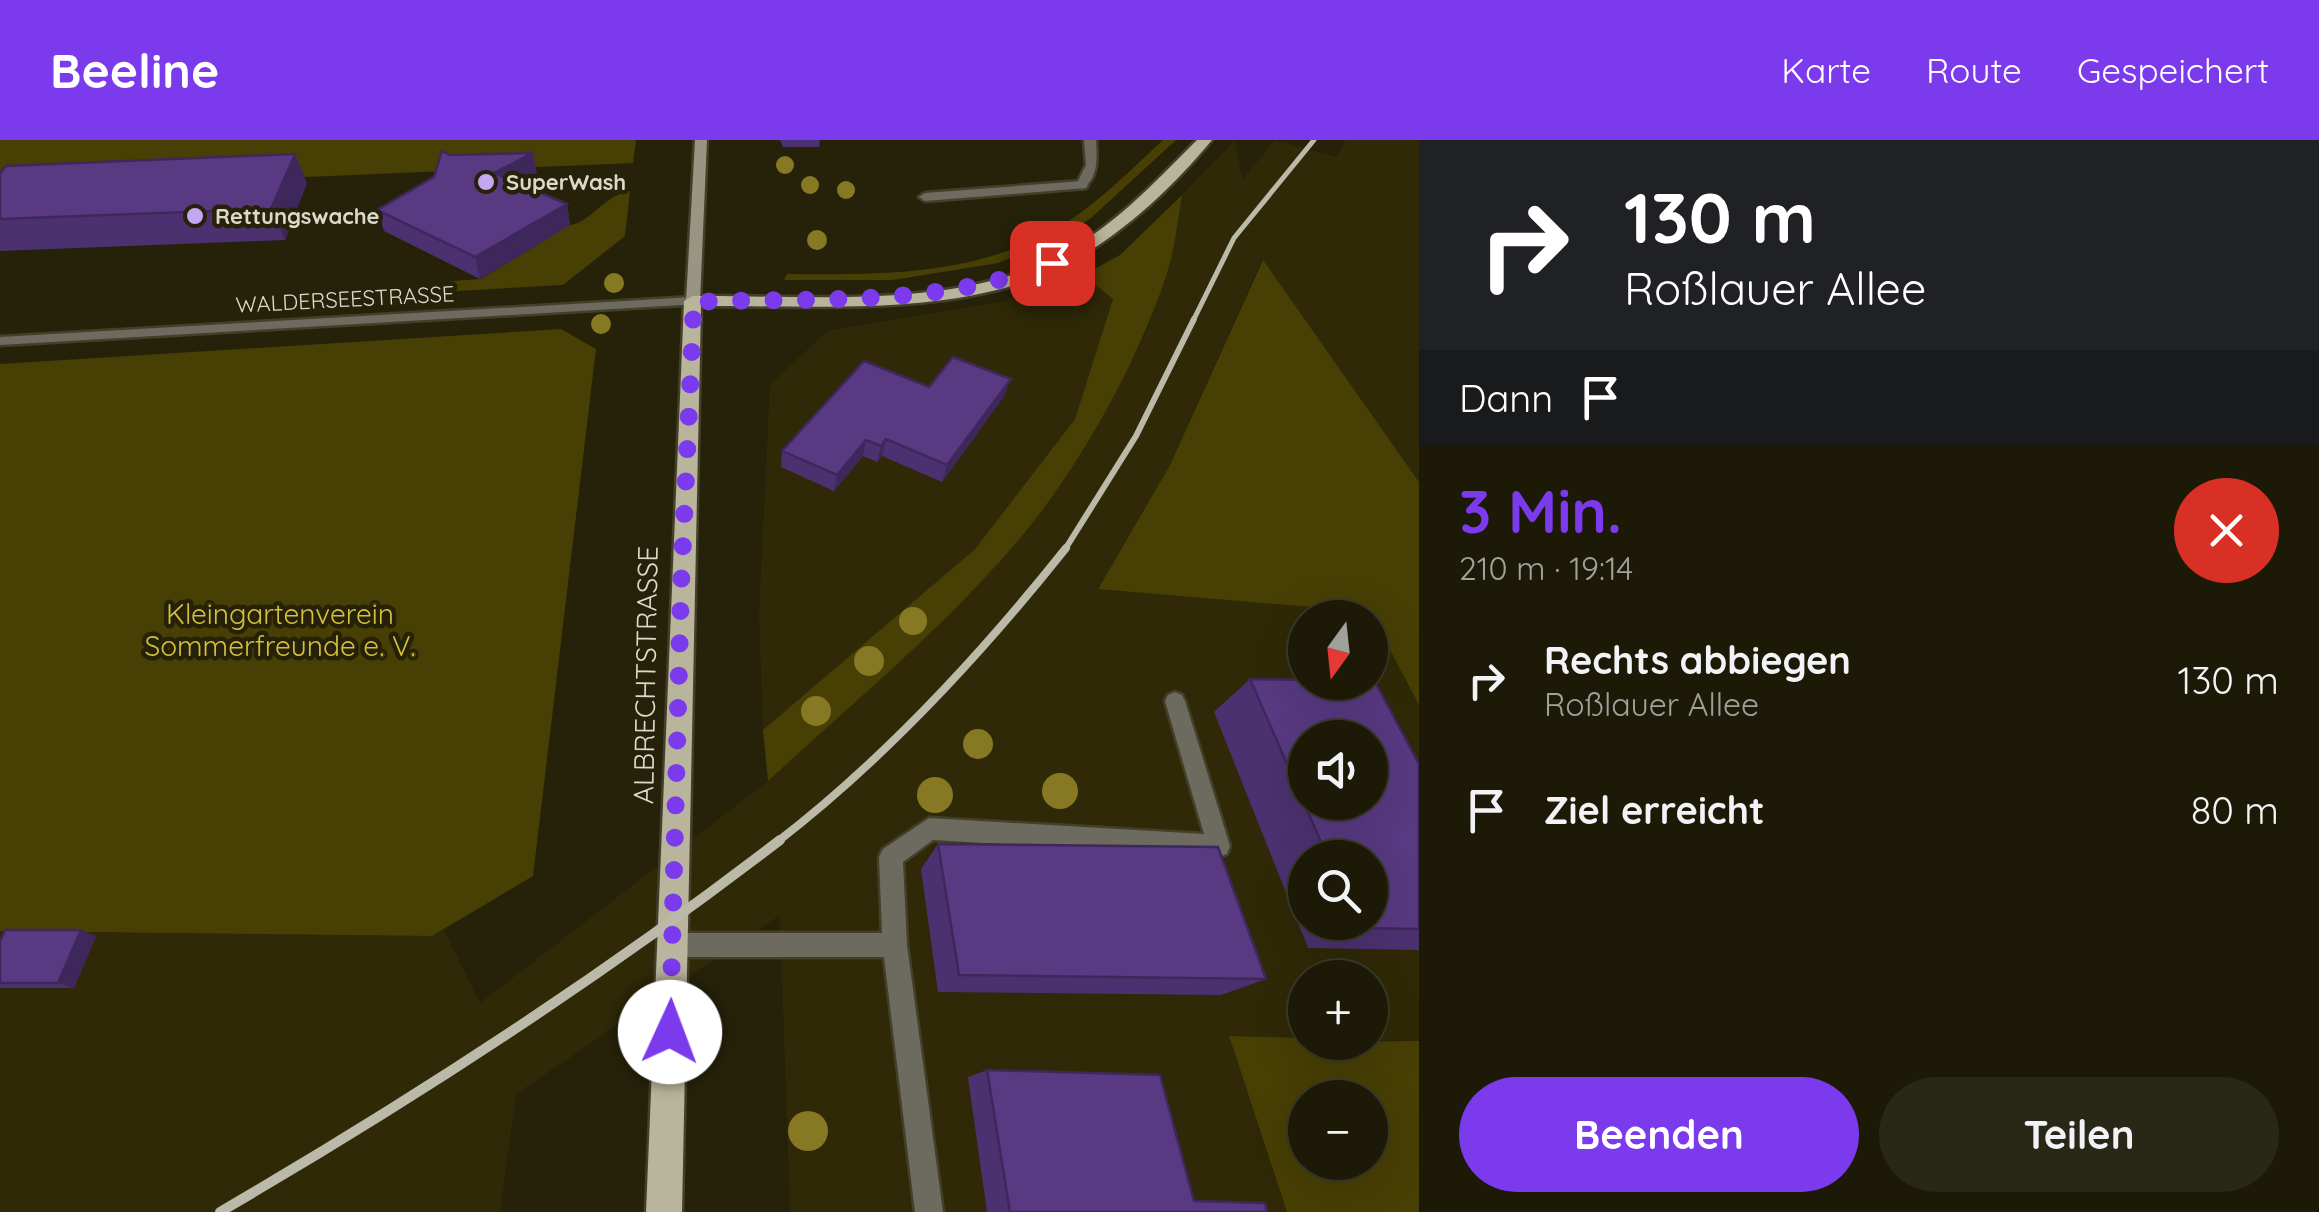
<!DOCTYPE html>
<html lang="de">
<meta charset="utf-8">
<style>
:root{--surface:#1c1a07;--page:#292715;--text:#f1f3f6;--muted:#a0a19b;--line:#3a3828;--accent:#7c3aed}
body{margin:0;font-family:Quicksand,sans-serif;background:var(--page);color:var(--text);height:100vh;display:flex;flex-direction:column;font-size:38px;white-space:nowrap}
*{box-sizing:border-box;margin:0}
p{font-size:32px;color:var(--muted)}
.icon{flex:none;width:55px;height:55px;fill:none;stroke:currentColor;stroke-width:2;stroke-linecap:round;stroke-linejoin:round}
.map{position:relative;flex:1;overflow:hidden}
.panel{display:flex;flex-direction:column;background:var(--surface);width:900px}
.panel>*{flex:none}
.hud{background:#202124;color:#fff;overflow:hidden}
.needle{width:65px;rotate:195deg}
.fabs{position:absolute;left:1288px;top:460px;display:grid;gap:20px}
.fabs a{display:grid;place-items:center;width:100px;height:100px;border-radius:50%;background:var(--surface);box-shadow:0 10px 40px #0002,0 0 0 2px var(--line);font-size:50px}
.pin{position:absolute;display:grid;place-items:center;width:85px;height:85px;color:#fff;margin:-42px;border-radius:20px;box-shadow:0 5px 15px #0006}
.me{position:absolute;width:110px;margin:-55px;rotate:2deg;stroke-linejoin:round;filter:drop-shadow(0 0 8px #0008)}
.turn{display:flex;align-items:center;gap:35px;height:210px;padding:0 40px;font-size:45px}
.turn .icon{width:130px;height:130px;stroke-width:2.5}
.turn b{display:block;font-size:70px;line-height:85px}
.then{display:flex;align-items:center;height:95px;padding:0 40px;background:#0003;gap:20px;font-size:38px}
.round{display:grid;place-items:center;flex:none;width:105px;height:105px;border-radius:52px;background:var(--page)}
.headline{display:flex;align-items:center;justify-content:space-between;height:170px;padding:0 40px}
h1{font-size:60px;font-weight:800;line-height:75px;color:var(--accent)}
.cta{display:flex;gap:20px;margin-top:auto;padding:20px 40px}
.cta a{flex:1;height:115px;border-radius:60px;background:var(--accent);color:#fff;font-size:40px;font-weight:800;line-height:115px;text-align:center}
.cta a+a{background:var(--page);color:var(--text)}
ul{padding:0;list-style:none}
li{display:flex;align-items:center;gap:30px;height:130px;padding:0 40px}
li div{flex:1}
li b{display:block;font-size:38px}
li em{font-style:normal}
header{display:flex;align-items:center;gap:60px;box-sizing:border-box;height:140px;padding:0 50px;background:var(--accent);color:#fff}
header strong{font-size:48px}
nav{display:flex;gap:55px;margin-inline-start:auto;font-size:35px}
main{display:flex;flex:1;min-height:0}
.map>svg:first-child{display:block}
</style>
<header>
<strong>Beeline</strong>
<nav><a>Karte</a><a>Route</a><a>Gespeichert</a></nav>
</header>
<main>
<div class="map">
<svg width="1419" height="1072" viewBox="0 0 1419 1072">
<rect width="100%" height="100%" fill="#262209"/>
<g fill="#2f2907" fill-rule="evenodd">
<path d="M1235,0L1242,40L1275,0L1336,17L1346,0H1419V342L1262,120L1170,325L1098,448L1370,472L1419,565V901L1370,900V838H1305V898L1229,897L1287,1072H790L780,775L516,954L500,1072H0V791L432,796L444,790L480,863L768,641L925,497L1027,390L1102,277L1144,197L1169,127L1182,55ZM1305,478H1370V542H1305ZM1305,598H1370V662H1305ZM1305,718H1370V782H1305Z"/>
<polygon points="1083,135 1113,159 1075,279 975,409 763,590 759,474 770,245 827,191 1005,161"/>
</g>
<g fill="#483f05" fill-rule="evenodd">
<polygon points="0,0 636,0 633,23 0,50"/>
<path d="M1163,0H1176L1091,78L1053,102L998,123L893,140H784L787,134C888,135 990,136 1076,76C1107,54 1135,26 1163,0Z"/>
<path d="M630,51L625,96L563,145L422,153L452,141L481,139L570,85C592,82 601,57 630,51Z"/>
<path d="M1182,55C1178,80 1175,106 1168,130C1141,216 1083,321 1026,391C950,483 856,560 768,641L763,590L975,409L1075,279L1113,159L1083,135L1120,115Z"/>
<polygon points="1263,120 1419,342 1419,565 1370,472 1098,449 1170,325"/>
<polygon points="561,189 596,209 533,736 432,796 0,791 0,224"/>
<path d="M1229,896L1305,898V902L1419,901V1072H1287ZM1305,958H1370V1022H1305Z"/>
</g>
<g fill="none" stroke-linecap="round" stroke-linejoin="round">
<defs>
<g id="lane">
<polygon points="1082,41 1088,45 1086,48 925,61 919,57 925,53"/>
<polygon points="1175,552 1182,555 1185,561 1230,706 1227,714 1219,717 933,700 903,722 907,805 943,1072 915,1072 884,817 673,817 664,814 661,805 664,796 673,793 882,793 879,717 883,709 929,678 1204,694 1165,561 1168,555"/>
</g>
<g id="street">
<path d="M1084,0H1096C1097,18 1099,38 1082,49L1076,45L1086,25Z"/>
<polygon points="693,157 698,158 698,164 0,205 0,197"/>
</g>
<polygon id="secondary" points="695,0 707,0 700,161 693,165 686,161"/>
<path id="primary" d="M1197,0H1212C1172,48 1123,94 1069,123C964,179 816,165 701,166L682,1072H646L684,161L693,156C806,155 953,170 1056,117C1112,89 1154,43 1197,0Z"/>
</defs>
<use href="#lane" stroke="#433f28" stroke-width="5"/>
<use href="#street" stroke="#433f28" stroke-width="5"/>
<use href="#secondary" stroke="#433f28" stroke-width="5"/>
<use href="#primary" stroke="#433f28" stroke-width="5"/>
<use href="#lane" fill="#6d6b5f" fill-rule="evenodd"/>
<use href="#street" fill="#6d6b5f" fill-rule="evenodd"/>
<use href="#secondary" fill="#989582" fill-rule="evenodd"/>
<use href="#primary" fill="#b9b59d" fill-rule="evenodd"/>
<polyline stroke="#bbb9a8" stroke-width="5" points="1193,181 1234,98 1314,0"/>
<polyline stroke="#bbb9a8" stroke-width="6" points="1064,411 1136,296 1194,179"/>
<path stroke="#bbb9a8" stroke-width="8" d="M777,702C886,618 980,516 1066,408"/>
<path stroke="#bbb9a8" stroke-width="10" d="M220,1072C414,959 602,837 780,700"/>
</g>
<g fill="#877924">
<circle cx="785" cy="25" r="9"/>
<circle cx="810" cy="45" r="9"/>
<circle cx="846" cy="50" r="9"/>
<circle cx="817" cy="100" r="10"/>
<circle cx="614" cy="143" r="10"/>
<circle cx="601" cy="184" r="10"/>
<circle cx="913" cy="481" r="14"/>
<circle cx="869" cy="521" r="15"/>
<circle cx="816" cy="571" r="15"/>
<circle cx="978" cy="604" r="15"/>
<circle cx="1060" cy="651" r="18"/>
<circle cx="935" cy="655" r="18"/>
<circle cx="808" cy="991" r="20"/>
</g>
<g fill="#4c3170" fill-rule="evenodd">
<polygon points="780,0 820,0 819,7 783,7"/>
<polygon points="450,15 537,34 518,44 567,64 570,85 480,139 384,91 377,70 434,37"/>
<polygon points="0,33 307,43 285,100 0,111"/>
<polygon points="929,247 1005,255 942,342 882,316 877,322 863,316 834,351 781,327 782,311"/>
<path d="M1250,539L1419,624V810L1308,808L1214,572ZM1305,718H1370V782H1305Z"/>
<polygon points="938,704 1266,839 1221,855 938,852 921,729"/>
<polygon points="96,796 74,848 0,848 0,801"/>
<polygon points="987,930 1194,1061 1267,1072 987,1072 968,937"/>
</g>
<g fill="#3e285b">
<polygon points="533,13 537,34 499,54 494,33"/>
<polygon points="295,14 307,43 285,100 271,69"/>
<polygon points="567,64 570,85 480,139 475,117"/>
<polygon points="1011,239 1005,255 942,342 947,325"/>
<polygon points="886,299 882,316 877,322 881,306"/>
<polygon points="866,300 863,316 834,351 837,335"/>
<polygon points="81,790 96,796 74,848 58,843"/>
</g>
<g fill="#583982" stroke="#3e285b" stroke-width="2.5" fill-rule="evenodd">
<polygon points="442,11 450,15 533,13 494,33 567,64 475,117 377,70 434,37"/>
<polygon points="295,14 271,69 0,79 0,33 6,26"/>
<polygon points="953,217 1011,239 947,325 886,299 881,306 866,300 837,335 782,311 864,221 929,247"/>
<path d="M1250,539L1305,540V542H1370V540H1374L1419,624V789L1359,788L1356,782H1370V718H1328ZM1305,598H1370V662H1305Z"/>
<polygon points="938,704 1218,707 1266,839 959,835"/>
<polygon points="5,790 81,790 58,843 0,843 0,801"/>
<polygon points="987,930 1160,935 1194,1061 1265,1063 1267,1072 1010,1072"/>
</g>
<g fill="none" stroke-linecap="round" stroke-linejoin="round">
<path stroke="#7c3aed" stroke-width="18" stroke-dasharray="0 32.4" d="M670,892L681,447L694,162C815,157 937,168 1052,123"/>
</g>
<g fill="#c3a7f2" stroke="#262209" stroke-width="4">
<circle cx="486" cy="42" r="10"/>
<circle cx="195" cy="76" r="10"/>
</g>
<g text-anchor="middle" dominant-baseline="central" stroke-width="9" stroke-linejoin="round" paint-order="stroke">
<g font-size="22" font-weight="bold" fill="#dbd9ca" stroke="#262209" text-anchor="start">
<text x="506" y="42">SuperWash</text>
<text x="215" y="76">Rettungswache</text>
</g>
<g font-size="22" fill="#dbd9ca" stroke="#262209">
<text transform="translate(345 159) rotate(-3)">WALDERSEESTRASSE</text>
</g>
<g font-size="28" fill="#d6c03b" stroke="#262209">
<text x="280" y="473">Kleingartenverein<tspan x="280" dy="32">Sommerfreunde e. V.</tspan></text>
</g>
<g font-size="28" fill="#dbd9ca" stroke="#262209">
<text transform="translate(645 535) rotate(-89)">ALBRECHTSTRASSE</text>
</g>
</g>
</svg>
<div class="fabs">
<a><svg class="needle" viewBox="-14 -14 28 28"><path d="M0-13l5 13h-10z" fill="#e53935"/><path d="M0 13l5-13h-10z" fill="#a0a19b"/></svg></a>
<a><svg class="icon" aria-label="sound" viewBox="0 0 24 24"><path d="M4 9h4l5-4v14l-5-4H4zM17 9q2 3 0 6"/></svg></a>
<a><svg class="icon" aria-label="search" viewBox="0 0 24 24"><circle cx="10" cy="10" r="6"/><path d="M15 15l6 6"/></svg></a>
<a>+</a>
<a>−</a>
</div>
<div class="pin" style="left:1052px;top:123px;background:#d93025"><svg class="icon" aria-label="arrive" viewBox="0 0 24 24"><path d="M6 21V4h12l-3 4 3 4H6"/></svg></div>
<svg class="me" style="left:670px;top:892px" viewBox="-20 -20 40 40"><circle r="19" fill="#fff"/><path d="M0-13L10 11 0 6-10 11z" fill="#7c3aed"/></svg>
</div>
<section class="panel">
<div class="hud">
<div class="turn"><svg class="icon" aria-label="right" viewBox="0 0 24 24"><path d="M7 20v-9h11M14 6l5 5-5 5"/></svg><div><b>130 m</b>Roßlauer Allee</div></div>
<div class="then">Dann<svg class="icon" aria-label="arrive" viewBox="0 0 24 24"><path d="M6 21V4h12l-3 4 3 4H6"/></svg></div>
</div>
<div class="headline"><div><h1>3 Min.</h1><p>210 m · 19:14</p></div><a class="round" style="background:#d93025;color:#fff"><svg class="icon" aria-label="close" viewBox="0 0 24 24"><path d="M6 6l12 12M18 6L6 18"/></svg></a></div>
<ul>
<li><svg class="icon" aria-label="right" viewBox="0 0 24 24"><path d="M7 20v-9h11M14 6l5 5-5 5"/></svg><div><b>Rechts abbiegen</b><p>Roßlauer Allee</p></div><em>130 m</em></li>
<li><svg class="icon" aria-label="arrive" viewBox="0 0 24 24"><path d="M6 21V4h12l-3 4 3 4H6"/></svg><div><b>Ziel erreicht</b></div><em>80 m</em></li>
</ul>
<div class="cta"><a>Beenden</a><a>Teilen</a></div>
</section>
</main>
